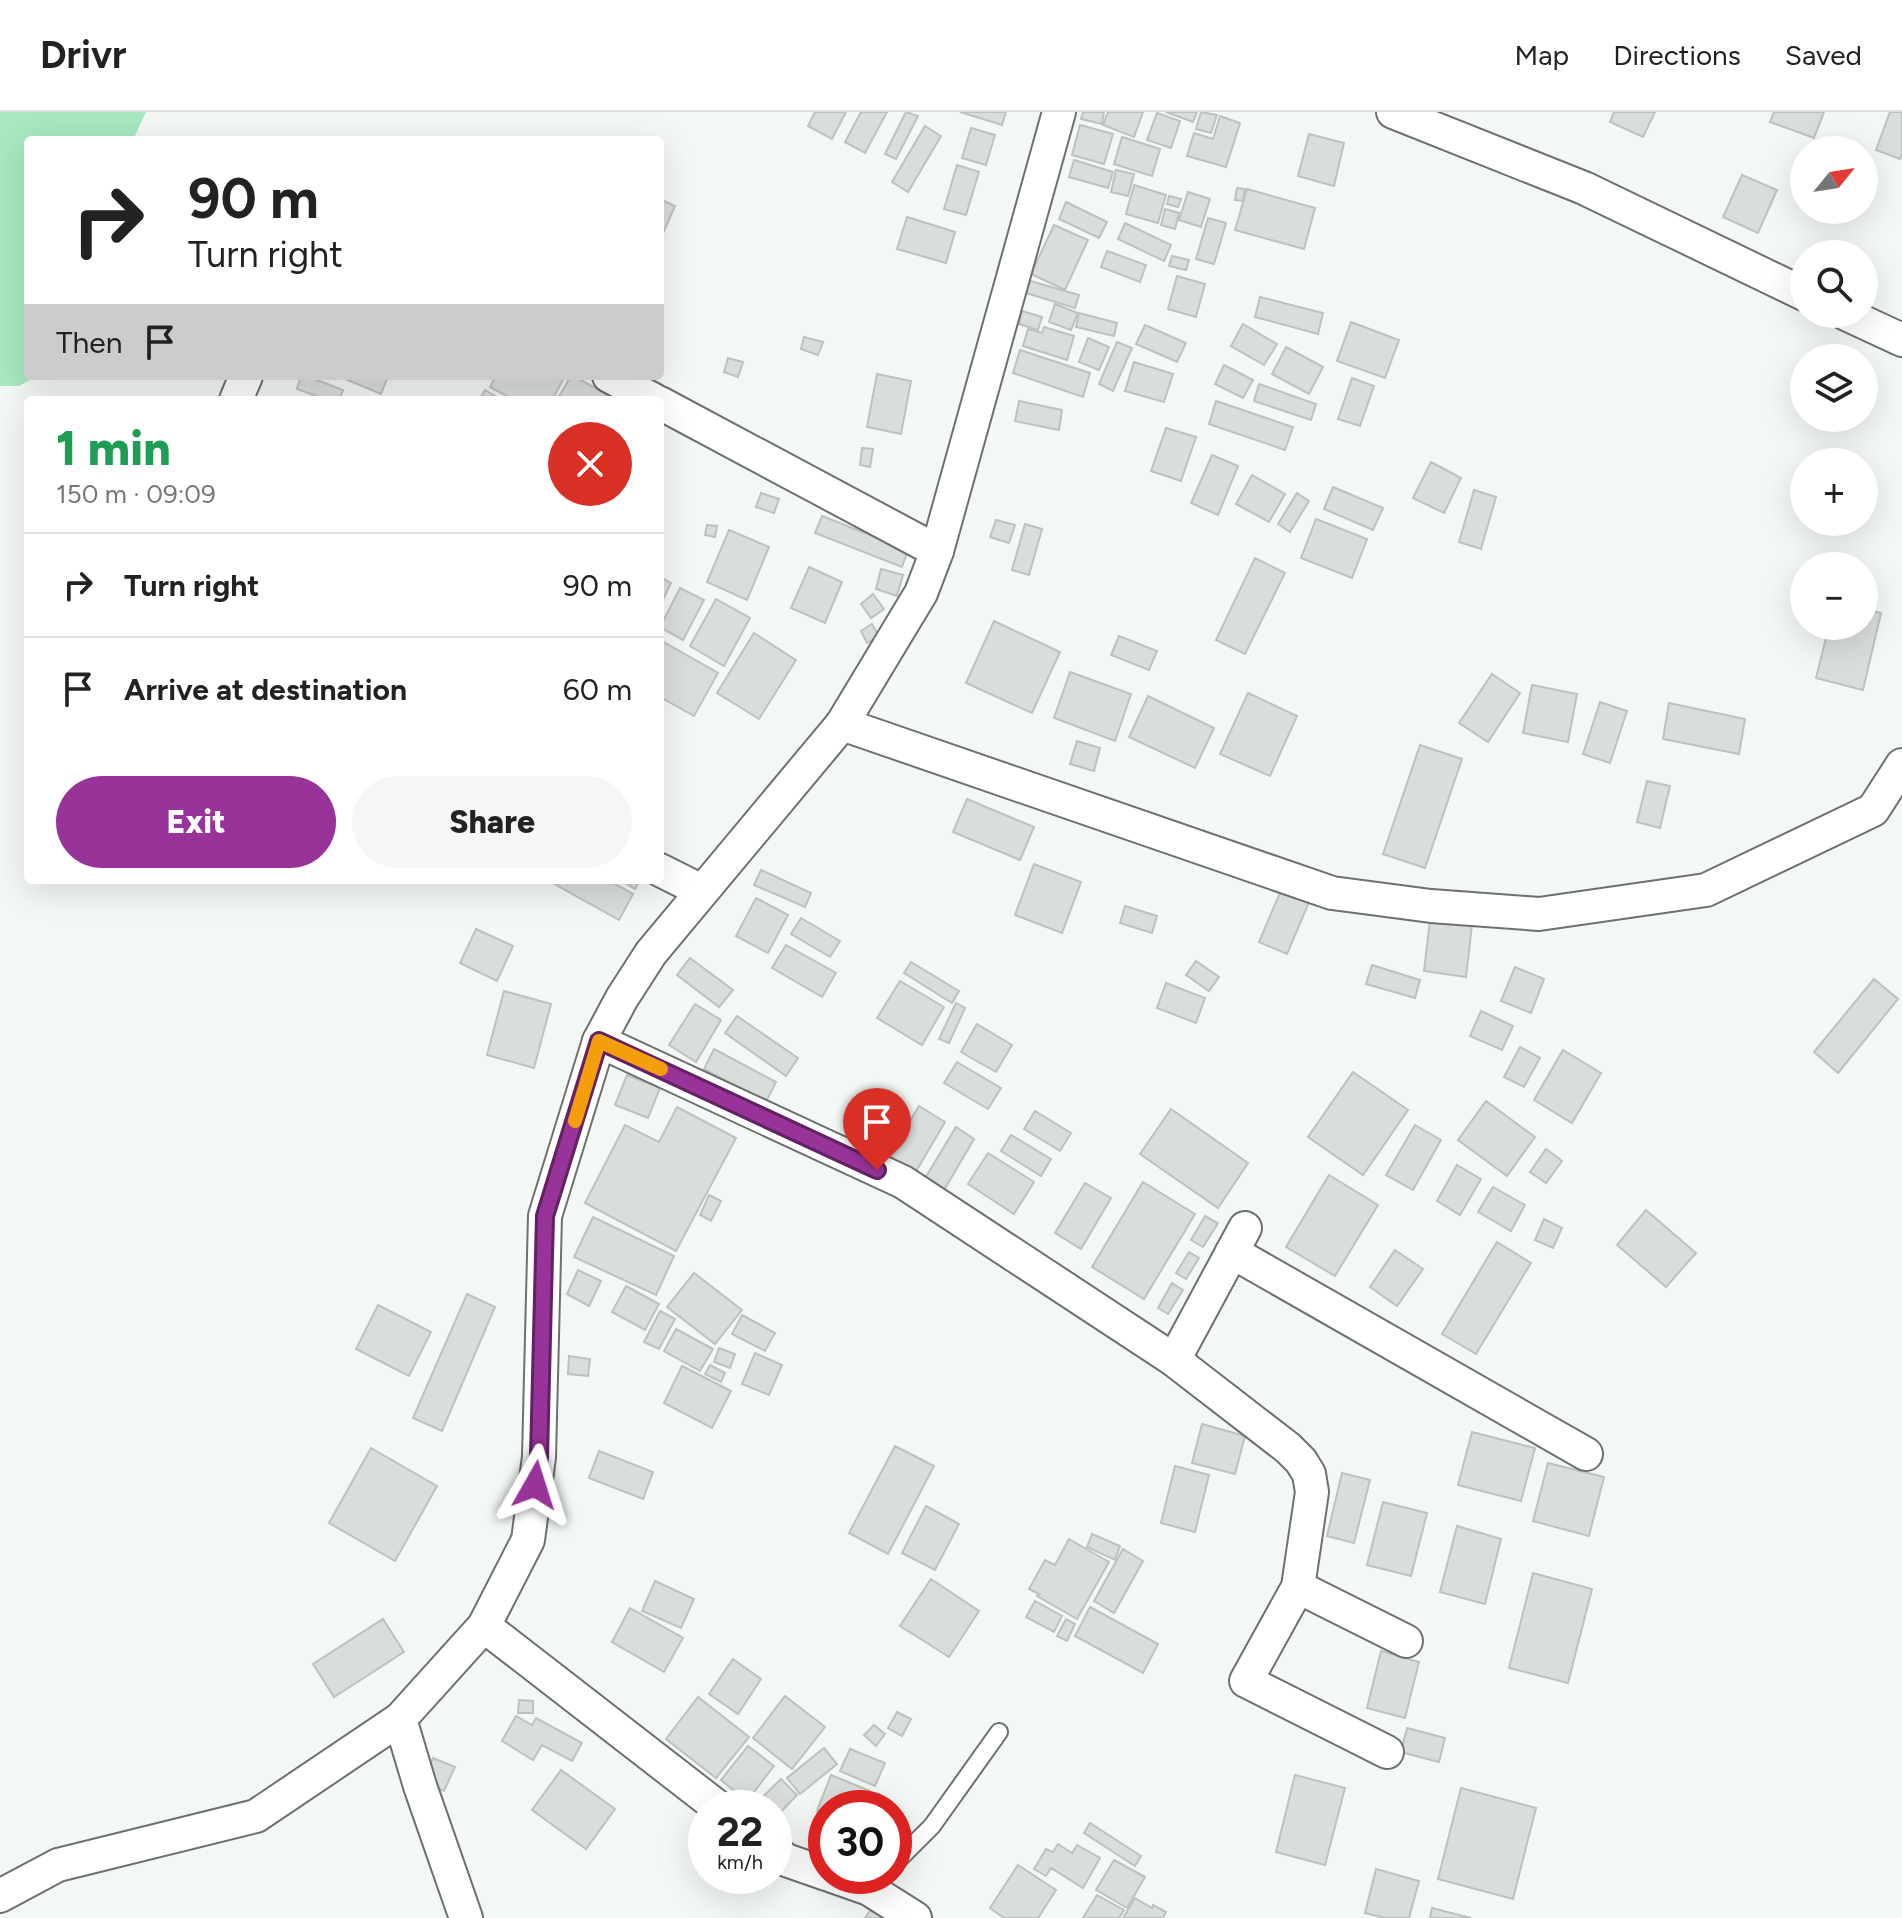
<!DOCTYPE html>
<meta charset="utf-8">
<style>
:root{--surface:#fff;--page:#f6f6f6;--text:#222;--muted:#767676;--line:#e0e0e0;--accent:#973399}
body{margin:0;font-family:Figtree,sans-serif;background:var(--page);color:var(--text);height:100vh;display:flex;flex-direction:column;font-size:30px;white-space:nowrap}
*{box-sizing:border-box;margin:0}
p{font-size:26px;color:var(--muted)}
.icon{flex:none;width:44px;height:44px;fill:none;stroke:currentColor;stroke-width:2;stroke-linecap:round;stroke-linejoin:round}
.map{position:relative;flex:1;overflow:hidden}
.details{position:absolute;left:24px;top:284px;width:640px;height:488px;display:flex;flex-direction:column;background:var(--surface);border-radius:8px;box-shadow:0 8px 32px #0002}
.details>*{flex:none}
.hud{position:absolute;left:24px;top:24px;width:640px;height:244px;border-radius:8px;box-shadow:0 8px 32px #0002;background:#fff;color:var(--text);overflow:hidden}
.needle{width:52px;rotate:60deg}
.controls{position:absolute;left:1790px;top:24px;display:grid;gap:16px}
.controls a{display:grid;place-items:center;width:88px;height:88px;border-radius:50%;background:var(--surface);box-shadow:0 8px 32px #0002;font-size:40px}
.speed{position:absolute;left:688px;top:1678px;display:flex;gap:16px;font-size:40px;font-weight:700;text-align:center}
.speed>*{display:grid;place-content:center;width:104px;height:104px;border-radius:50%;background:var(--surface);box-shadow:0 8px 32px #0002;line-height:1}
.speed small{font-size:20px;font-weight:400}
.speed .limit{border:12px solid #d22;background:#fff;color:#111}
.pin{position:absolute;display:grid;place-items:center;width:68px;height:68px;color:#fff;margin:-82px -34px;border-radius:50% 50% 50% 0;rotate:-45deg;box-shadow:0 0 8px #0007}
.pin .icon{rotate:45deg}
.me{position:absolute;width:88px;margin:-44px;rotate:6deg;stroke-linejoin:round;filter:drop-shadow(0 0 6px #0008)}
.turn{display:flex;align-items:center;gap:28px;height:168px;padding:0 32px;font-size:36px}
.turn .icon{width:104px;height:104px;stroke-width:2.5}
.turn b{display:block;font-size:56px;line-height:68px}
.then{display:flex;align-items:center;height:76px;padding:0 32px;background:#0003;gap:16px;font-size:30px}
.round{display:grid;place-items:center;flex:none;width:84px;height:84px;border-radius:42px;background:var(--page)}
.headline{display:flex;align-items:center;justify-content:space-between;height:136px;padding:0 32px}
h1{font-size:48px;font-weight:800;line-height:60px;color:#1e9e55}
.cta{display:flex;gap:16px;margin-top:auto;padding:16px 32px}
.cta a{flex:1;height:92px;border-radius:48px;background:var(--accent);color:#fff;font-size:32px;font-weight:800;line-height:92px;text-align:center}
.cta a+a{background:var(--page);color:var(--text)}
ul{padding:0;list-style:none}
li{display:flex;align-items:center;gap:24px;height:104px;padding:0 32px;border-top:2px solid var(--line)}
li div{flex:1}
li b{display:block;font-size:30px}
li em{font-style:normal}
header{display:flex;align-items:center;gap:48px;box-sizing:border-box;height:112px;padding:0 40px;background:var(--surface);border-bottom:2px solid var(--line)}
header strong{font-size:38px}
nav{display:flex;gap:44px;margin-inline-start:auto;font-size:28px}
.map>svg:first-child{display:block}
</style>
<header>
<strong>Drivr</strong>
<nav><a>Map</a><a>Directions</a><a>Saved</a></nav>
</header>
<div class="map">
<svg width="1902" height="1806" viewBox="0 0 1902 1806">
<rect width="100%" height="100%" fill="#f3f8f4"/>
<polygon fill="#a7e8c0" points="0,0 146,0 133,28 28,28 28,264 37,264 19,274 0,274"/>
<g fill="#d9dedb" stroke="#bdc2bf" stroke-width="2">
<polygon points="815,0 846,0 832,27 808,14"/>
<polygon points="861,0 887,0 865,41 845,30"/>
<polygon points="906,0 918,4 896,47 885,42"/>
<polygon points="960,0 1006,0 1002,13"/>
<polygon points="1083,0 1104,0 1102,12 1081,7"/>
<polygon points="1108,0 1143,0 1134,25 1103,13"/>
<polygon points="1166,0 1197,0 1193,10"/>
<polygon points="1201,0 1217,3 1211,21 1196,17"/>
<polygon points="1614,0 1655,0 1643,25 1610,10"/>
<polygon points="1774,0 1824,0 1814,26 1770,10"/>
<polygon points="1890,0 1902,0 1902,42 1900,47 1876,38"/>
<polygon points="1157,1 1180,9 1171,36 1147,28"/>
<polygon points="1220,4 1240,11 1226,55 1187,44 1194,21 1213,27"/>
<polygon points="1080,13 1113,22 1104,52 1072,43"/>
<polygon points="925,14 941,24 908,80 892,70"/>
<polygon points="971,16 995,23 986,53 962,46"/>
<polygon points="1309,22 1344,31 1334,74 1298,64"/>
<polygon points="1122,25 1160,37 1152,64 1114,52"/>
<polygon points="1074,48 1113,60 1108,76 1069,65"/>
<polygon points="957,53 979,60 966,103 944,97"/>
<polygon points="1116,58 1134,62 1128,84 1111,80"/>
<polygon points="1742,63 1777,78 1758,121 1723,105"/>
<polygon points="1134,73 1166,83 1158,111 1126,102"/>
<polygon points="1237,76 1245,77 1243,89 1235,88"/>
<polygon points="1247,77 1315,96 1304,137 1235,118"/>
<polygon points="1188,80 1210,87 1201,115 1179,108"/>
<polygon points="1169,84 1181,87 1178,95 1167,92"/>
<polygon points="660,87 675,94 660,128"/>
<polygon points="1066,90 1107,110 1099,126 1059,107"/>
<polygon points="1165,97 1179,101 1175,117 1161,113"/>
<polygon points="907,105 955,120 946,151 897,137"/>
<polygon points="1208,106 1226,111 1214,152 1196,147"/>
<polygon points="1125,111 1171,133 1164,149 1118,127"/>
<polygon points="1054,113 1088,128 1065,178 1031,162"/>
<polygon points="1107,139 1146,153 1140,170 1101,155"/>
<polygon points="1172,144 1189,148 1186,158 1169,154"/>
<polygon points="1177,164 1205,172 1196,205 1168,197"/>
<polygon points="1027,168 1079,183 1075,196 1023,180"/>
<polygon points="1260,185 1323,201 1318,222 1255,205"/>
<polygon points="1055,192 1078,201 1071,218 1049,210"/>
<polygon points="1022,199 1042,205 1038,218 1019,212"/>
<polygon points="1079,201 1117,211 1114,224 1076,215"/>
<polygon points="1351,210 1399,228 1385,266 1337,249"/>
<polygon points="1243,212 1277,232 1264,253 1231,234"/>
<polygon points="1145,213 1186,231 1177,250 1136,232"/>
<polygon points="1044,215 1074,224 1067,248 1023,234 1028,217 1042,221"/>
<polygon points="804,225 823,230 818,243 801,237"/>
<polygon points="1088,226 1109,235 1099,258 1079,250"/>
<polygon points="1117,230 1132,236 1113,279 1099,272"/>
<polygon points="1286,235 1323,255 1309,282 1272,262"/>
<polygon points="1020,238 1090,261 1083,285 1013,261"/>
<polygon points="728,246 743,250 738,265 724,260"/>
<polygon points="1134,250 1173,262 1164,290 1125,279"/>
<polygon points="1224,253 1253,268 1243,286 1215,272"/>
<polygon points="877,262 911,269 901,322 867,315"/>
<polygon points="301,264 307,264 343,278 339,288 326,288 297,277"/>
<polygon points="338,264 388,264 381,282"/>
<polygon points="496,264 565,264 552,288 514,288 490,275"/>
<polygon points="571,264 574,264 616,288 557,288"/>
<polygon points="1352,266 1374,274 1360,314 1338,307"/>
<polygon points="1259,272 1316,292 1311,308 1254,289"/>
<polygon points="485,278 502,288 479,288"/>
<polygon points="1019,289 1062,298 1059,318 1015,309"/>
<polygon points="1216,289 1293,315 1285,338 1209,312"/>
<polygon points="1166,316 1196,325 1181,369 1151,359"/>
<polygon points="862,336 873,337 870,355 860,353"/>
<polygon points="1212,343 1238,354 1218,403 1191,391"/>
<polygon points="1431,350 1461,366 1444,401 1413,386"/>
<polygon points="1252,363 1285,382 1269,410 1236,392"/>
<polygon points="1333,375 1383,396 1373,418 1324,397"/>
<polygon points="1474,378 1496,385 1481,437 1459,430"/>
<polygon points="761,381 779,387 774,401 756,395"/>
<polygon points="1297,381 1309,389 1290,420 1278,412"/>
<polygon points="822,404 908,438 902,455 815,421"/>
<polygon points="1316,407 1367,427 1352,466 1301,446"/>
<polygon points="996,408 1015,413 1009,431 990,425"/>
<polygon points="1025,412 1042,417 1029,463 1012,458"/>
<polygon points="707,413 717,414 715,425 705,423"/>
<polygon points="729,418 769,435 747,488 707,470"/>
<polygon points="1255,446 1285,461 1245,542 1216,528"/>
<polygon points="809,455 842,470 825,511 791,496"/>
<polygon points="881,457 903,463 897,484 876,477"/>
<polygon points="660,465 671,471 660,494"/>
<polygon points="680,476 704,488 683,528 660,515"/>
<polygon points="873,482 884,497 871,506 861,492"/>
<polygon points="716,487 750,506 724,554 690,534"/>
<polygon points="1864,497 1881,501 1863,578 1816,566 1829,514 1864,514"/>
<polygon points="994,509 1060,540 1032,601 966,571"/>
<polygon points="872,512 879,524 867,531 861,519"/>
<polygon points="754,521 796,548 759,607 717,581"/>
<polygon points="1119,524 1157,539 1149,558 1111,543"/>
<polygon points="660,528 718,561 694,604 660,585"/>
<polygon points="1070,560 1131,582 1115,629 1054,606"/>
<polygon points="1492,562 1520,581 1488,630 1459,611"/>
<polygon points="1532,573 1577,582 1568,630 1523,621"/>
<polygon points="1248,581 1297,604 1270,664 1220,642"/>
<polygon points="1148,584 1214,616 1195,656 1129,625"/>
<polygon points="1600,590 1627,599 1610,651 1583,642"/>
<polygon points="1669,591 1745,607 1739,642 1663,627"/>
<polygon points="1077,629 1100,636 1094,659 1070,652"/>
<polygon points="1420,633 1462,647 1425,756 1383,742"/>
<polygon points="1647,669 1670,674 1660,716 1637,710"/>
<polygon points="967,687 1034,715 1020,748 953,720"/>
<polygon points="1034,752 1081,770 1062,821 1015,803"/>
<polygon points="761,758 811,781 805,795 754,773"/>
<polygon points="608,768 633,782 619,808 549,769"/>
<polygon points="621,768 640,768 635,777"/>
<polygon points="1282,776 1310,788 1287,842 1259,830"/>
<polygon points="756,786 788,803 768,841 736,824"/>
<polygon points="1125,794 1157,804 1152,821 1120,811"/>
<polygon points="801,806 840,829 830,845 791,822"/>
<polygon points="1430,808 1472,813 1466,865 1424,859"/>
<polygon points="476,817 513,834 497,869 460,851"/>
<polygon points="786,833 836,861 822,885 772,856"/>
<polygon points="690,846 733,878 719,895 677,863"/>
<polygon points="1196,849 1219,865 1209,879 1186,863"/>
<polygon points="911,850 959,879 952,891 904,861"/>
<polygon points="1372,853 1420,868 1415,886 1366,872"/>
<polygon points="1515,855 1544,867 1531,901 1501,889"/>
<polygon points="1874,867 1898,887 1838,961 1814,940"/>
<polygon points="900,869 944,895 922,933 877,906"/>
<polygon points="1166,871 1205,886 1196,911 1157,896"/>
<polygon points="504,879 551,892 534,956 487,943"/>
<polygon points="956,891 965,896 949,931 939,927"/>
<polygon points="695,892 721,908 696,950 669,933"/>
<polygon points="1481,899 1513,914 1502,938 1470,924"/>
<polygon points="737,904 798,946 786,964 725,921"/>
<polygon points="977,912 1012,933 996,960 961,940"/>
<polygon points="1520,935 1540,946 1524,975 1504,965"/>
<polygon points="714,937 776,970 766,990 704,957"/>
<polygon points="1563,938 1601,961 1572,1011 1534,988"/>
<polygon points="957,950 1001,976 988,997 944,971"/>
<polygon points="1353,960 1408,998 1363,1063 1308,1025"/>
<polygon points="627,963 660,976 648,1006 615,993"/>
<polygon points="1486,989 1535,1025 1507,1064 1458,1028"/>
<polygon points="919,994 945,1010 915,1061 889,1044"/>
<polygon points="677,995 736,1026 676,1139 585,1091 625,1013 659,1030"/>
<polygon points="1171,997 1248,1051 1218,1096 1140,1042"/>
<polygon points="1035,999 1071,1021 1060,1039 1024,1017"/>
<polygon points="1415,1013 1441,1028 1413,1078 1386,1063"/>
<polygon points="956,1015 974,1027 940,1085 921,1073"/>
<polygon points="1011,1023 1051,1047 1041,1064 1001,1039"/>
<polygon points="1546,1037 1562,1049 1546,1071 1530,1060"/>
<polygon points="988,1041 1034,1070 1014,1102 968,1072"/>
<polygon points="1457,1053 1481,1067 1460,1103 1437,1089"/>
<polygon points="1329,1063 1378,1093 1335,1164 1286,1135"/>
<polygon points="1143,1070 1195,1102 1144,1187 1092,1155"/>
<polygon points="1085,1071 1111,1086 1081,1137 1055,1121"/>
<polygon points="1493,1075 1525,1093 1511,1119 1478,1100"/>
<polygon points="709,1083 721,1089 711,1109 700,1103"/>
<polygon points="1646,1098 1696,1141 1666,1175 1617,1133"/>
<polygon points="1205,1104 1218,1111 1203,1135 1191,1128"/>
<polygon points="593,1105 674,1144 656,1183 574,1145"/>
<polygon points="1544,1107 1562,1116 1553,1136 1535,1128"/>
<polygon points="1497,1130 1531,1151 1476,1242 1442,1222"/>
<polygon points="1395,1138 1423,1157 1397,1194 1370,1175"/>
<polygon points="1189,1140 1199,1146 1186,1167 1176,1161"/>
<polygon points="578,1158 601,1169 589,1194 567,1182"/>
<polygon points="694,1161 742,1198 715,1232 667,1195"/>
<polygon points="1172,1171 1183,1178 1168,1202 1158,1196"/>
<polygon points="626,1174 659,1192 645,1218 612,1200"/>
<polygon points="467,1182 495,1195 442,1319 413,1306"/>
<polygon points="378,1193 431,1220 409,1264 356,1237"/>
<polygon points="660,1199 675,1207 659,1237 644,1230"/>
<polygon points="742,1203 775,1221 765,1239 732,1222"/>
<polygon points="676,1217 713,1237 700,1259 664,1239"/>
<polygon points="719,1236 735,1242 730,1256 714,1250"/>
<polygon points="755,1241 782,1253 769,1283 742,1272"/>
<polygon points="569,1244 590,1247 588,1264 568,1262"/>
<polygon points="710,1253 725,1261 721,1270 705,1262"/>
<polygon points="682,1254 731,1279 712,1316 664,1291"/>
<polygon points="1202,1312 1245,1324 1235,1362 1192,1351"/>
<polygon points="1472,1320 1535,1336 1521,1389 1458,1373"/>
<polygon points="895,1334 934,1354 888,1442 849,1421"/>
<polygon points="371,1336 437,1374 395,1449 329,1411"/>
<polygon points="599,1339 653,1360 643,1387 589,1366"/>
<polygon points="1548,1351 1604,1365 1589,1424 1533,1409"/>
<polygon points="1175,1354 1209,1363 1195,1420 1161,1411"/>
<polygon points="1342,1361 1370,1368 1354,1431 1327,1424"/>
<polygon points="1383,1390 1427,1401 1411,1464 1367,1453"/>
<polygon points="926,1394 959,1412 935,1458 902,1441"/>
<polygon points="1457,1414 1501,1427 1485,1492 1440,1480"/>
<polygon points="1092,1422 1120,1434 1115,1448 1087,1435"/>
<polygon points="1069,1427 1109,1450 1077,1507 1037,1484 1039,1482 1029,1477 1045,1448 1055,1453"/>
<polygon points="1123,1437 1143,1449 1114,1501 1094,1489"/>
<polygon points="1533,1461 1592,1477 1568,1571 1509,1556"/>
<polygon points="931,1467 979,1499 949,1545 900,1514"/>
<polygon points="655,1469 694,1487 681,1516 642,1499"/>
<polygon points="1035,1489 1062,1504 1054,1520 1026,1505"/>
<polygon points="1090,1495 1158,1532 1143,1561 1075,1524"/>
<polygon points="630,1496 683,1526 664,1560 612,1530"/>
<polygon points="383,1507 404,1540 334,1585 313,1552"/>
<polygon points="1066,1507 1075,1512 1067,1529 1057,1524"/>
<polygon points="1381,1539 1419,1550 1405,1606 1367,1596"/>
<polygon points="733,1547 761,1567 738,1602 709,1582"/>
<polygon points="785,1584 825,1615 792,1657 753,1626"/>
<polygon points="698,1585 749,1625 716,1666 666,1627"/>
<polygon points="519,1588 533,1589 533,1601 518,1601"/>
<polygon points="897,1600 911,1607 902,1624 888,1616"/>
<polygon points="516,1604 532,1613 536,1606 582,1631 572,1649 542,1633 533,1648 502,1629"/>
<polygon points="874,1613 885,1622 876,1634 864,1623"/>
<polygon points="1407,1616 1445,1626 1439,1650 1401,1640"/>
<polygon points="748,1634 774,1654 747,1689 721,1668"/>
<polygon points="824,1636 837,1652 800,1682 787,1666"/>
<polygon points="850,1637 885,1651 875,1674 840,1659"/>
<polygon points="433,1646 455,1655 444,1679 423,1669"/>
<polygon points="561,1658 615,1697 586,1737 532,1698"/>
<polygon points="831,1663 870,1679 864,1696 826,1696 826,1703 817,1699"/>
<polygon points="1295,1663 1345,1676 1325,1753 1276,1740"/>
<polygon points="781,1667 797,1683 774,1707 774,1696 751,1696"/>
<polygon points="1461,1676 1536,1696 1513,1787 1438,1767"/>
<polygon points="1090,1711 1141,1744 1135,1754 1084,1721"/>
<polygon points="1058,1732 1072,1741 1077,1733 1100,1746 1083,1776 1051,1756 1046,1764 1034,1757 1046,1737 1053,1740"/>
<polygon points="1114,1748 1145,1765 1127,1796 1096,1778"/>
<polygon points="1018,1753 1056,1778 1038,1806 1004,1806 990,1796"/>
<polygon points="1376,1757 1419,1769 1409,1806 1385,1806 1365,1801"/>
<polygon points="1097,1783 1124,1798 1119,1806 1083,1806"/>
<polygon points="1135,1786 1152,1796 1153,1793 1166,1800 1163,1806 1123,1806"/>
<polygon points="1432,1796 1471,1806 1430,1806"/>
<polygon points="871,1797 885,1806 865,1806"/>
</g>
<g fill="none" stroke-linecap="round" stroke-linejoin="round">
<defs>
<polyline id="lane" points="894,1752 932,1714 999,1620"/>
<g id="street">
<polyline points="1393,0 1584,76 1804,182"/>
<polyline points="1846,202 1902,228"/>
<polyline points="609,264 654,288"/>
<polyline points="236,288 246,264"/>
<polyline points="660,291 937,439"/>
<polyline points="842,612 1332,781 1431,794 1539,802 1706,778 1873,698 1902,653"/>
<polyline points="660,758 702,779"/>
<polyline points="599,929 903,1070 1174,1248 1288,1336 1301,1349 1309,1362 1312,1380 1298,1475 1246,1569 1387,1640"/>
<polyline points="1232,1140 1586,1342"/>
<polyline points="1174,1248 1245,1116"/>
<polyline points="1298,1475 1406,1529"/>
<polyline points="484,1514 719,1696"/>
<polyline points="400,1607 420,1674 466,1806"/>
<polyline points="774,1739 786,1748 826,1762"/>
<polyline points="832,1764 869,1777 915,1806"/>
<polyline points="0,1784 58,1753 256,1704 400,1607 484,1514 528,1428 539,1345 545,1104 599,929 622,886 651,841 842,612 921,481 937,439 1059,0"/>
</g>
</defs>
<use href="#lane" stroke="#6d716e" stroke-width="20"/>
<use href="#street" stroke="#6d716e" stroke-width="36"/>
<use href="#lane" stroke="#fff" stroke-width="16"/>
<use href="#street" stroke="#fff" stroke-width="32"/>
</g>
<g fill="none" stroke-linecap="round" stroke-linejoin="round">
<defs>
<polyline id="route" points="535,1373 539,1345 545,1104 599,929 877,1058"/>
</defs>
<use href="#route" stroke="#622163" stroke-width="20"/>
<use href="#route" stroke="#973399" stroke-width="14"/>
<polyline stroke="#f59e0b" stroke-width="14" points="575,1009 599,929 661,957"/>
</g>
</svg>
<div class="controls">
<a><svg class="needle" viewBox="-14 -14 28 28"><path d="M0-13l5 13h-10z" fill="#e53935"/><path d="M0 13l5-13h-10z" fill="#767676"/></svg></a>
<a><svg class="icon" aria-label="search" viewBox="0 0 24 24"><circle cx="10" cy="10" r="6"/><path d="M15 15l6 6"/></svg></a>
<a><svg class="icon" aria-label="layers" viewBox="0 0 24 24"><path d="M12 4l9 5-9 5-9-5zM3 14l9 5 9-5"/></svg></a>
<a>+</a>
<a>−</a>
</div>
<div class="speed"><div>22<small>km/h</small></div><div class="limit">30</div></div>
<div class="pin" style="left:877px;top:1058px;background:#d93025"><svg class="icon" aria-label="arrive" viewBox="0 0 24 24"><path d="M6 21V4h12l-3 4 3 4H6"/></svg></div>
<svg class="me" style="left:535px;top:1373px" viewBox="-20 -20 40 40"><path d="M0-17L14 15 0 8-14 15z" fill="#973399" stroke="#fff" stroke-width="4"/></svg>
<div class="hud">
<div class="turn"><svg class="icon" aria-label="right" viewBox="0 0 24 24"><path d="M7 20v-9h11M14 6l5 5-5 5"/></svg><div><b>90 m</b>Turn right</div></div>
<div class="then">Then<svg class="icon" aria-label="arrive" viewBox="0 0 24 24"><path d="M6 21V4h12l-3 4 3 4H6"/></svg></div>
</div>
<section class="details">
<div class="headline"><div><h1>1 min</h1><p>150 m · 09:09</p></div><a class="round" style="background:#d93025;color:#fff"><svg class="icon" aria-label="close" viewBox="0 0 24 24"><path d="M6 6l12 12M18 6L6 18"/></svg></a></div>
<ul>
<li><svg class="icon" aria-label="right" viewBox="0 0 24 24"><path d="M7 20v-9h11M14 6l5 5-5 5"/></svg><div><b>Turn right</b></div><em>90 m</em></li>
<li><svg class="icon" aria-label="arrive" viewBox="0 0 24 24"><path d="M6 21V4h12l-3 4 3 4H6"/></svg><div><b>Arrive at destination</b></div><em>60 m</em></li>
</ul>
<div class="cta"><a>Exit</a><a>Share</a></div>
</section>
</div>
